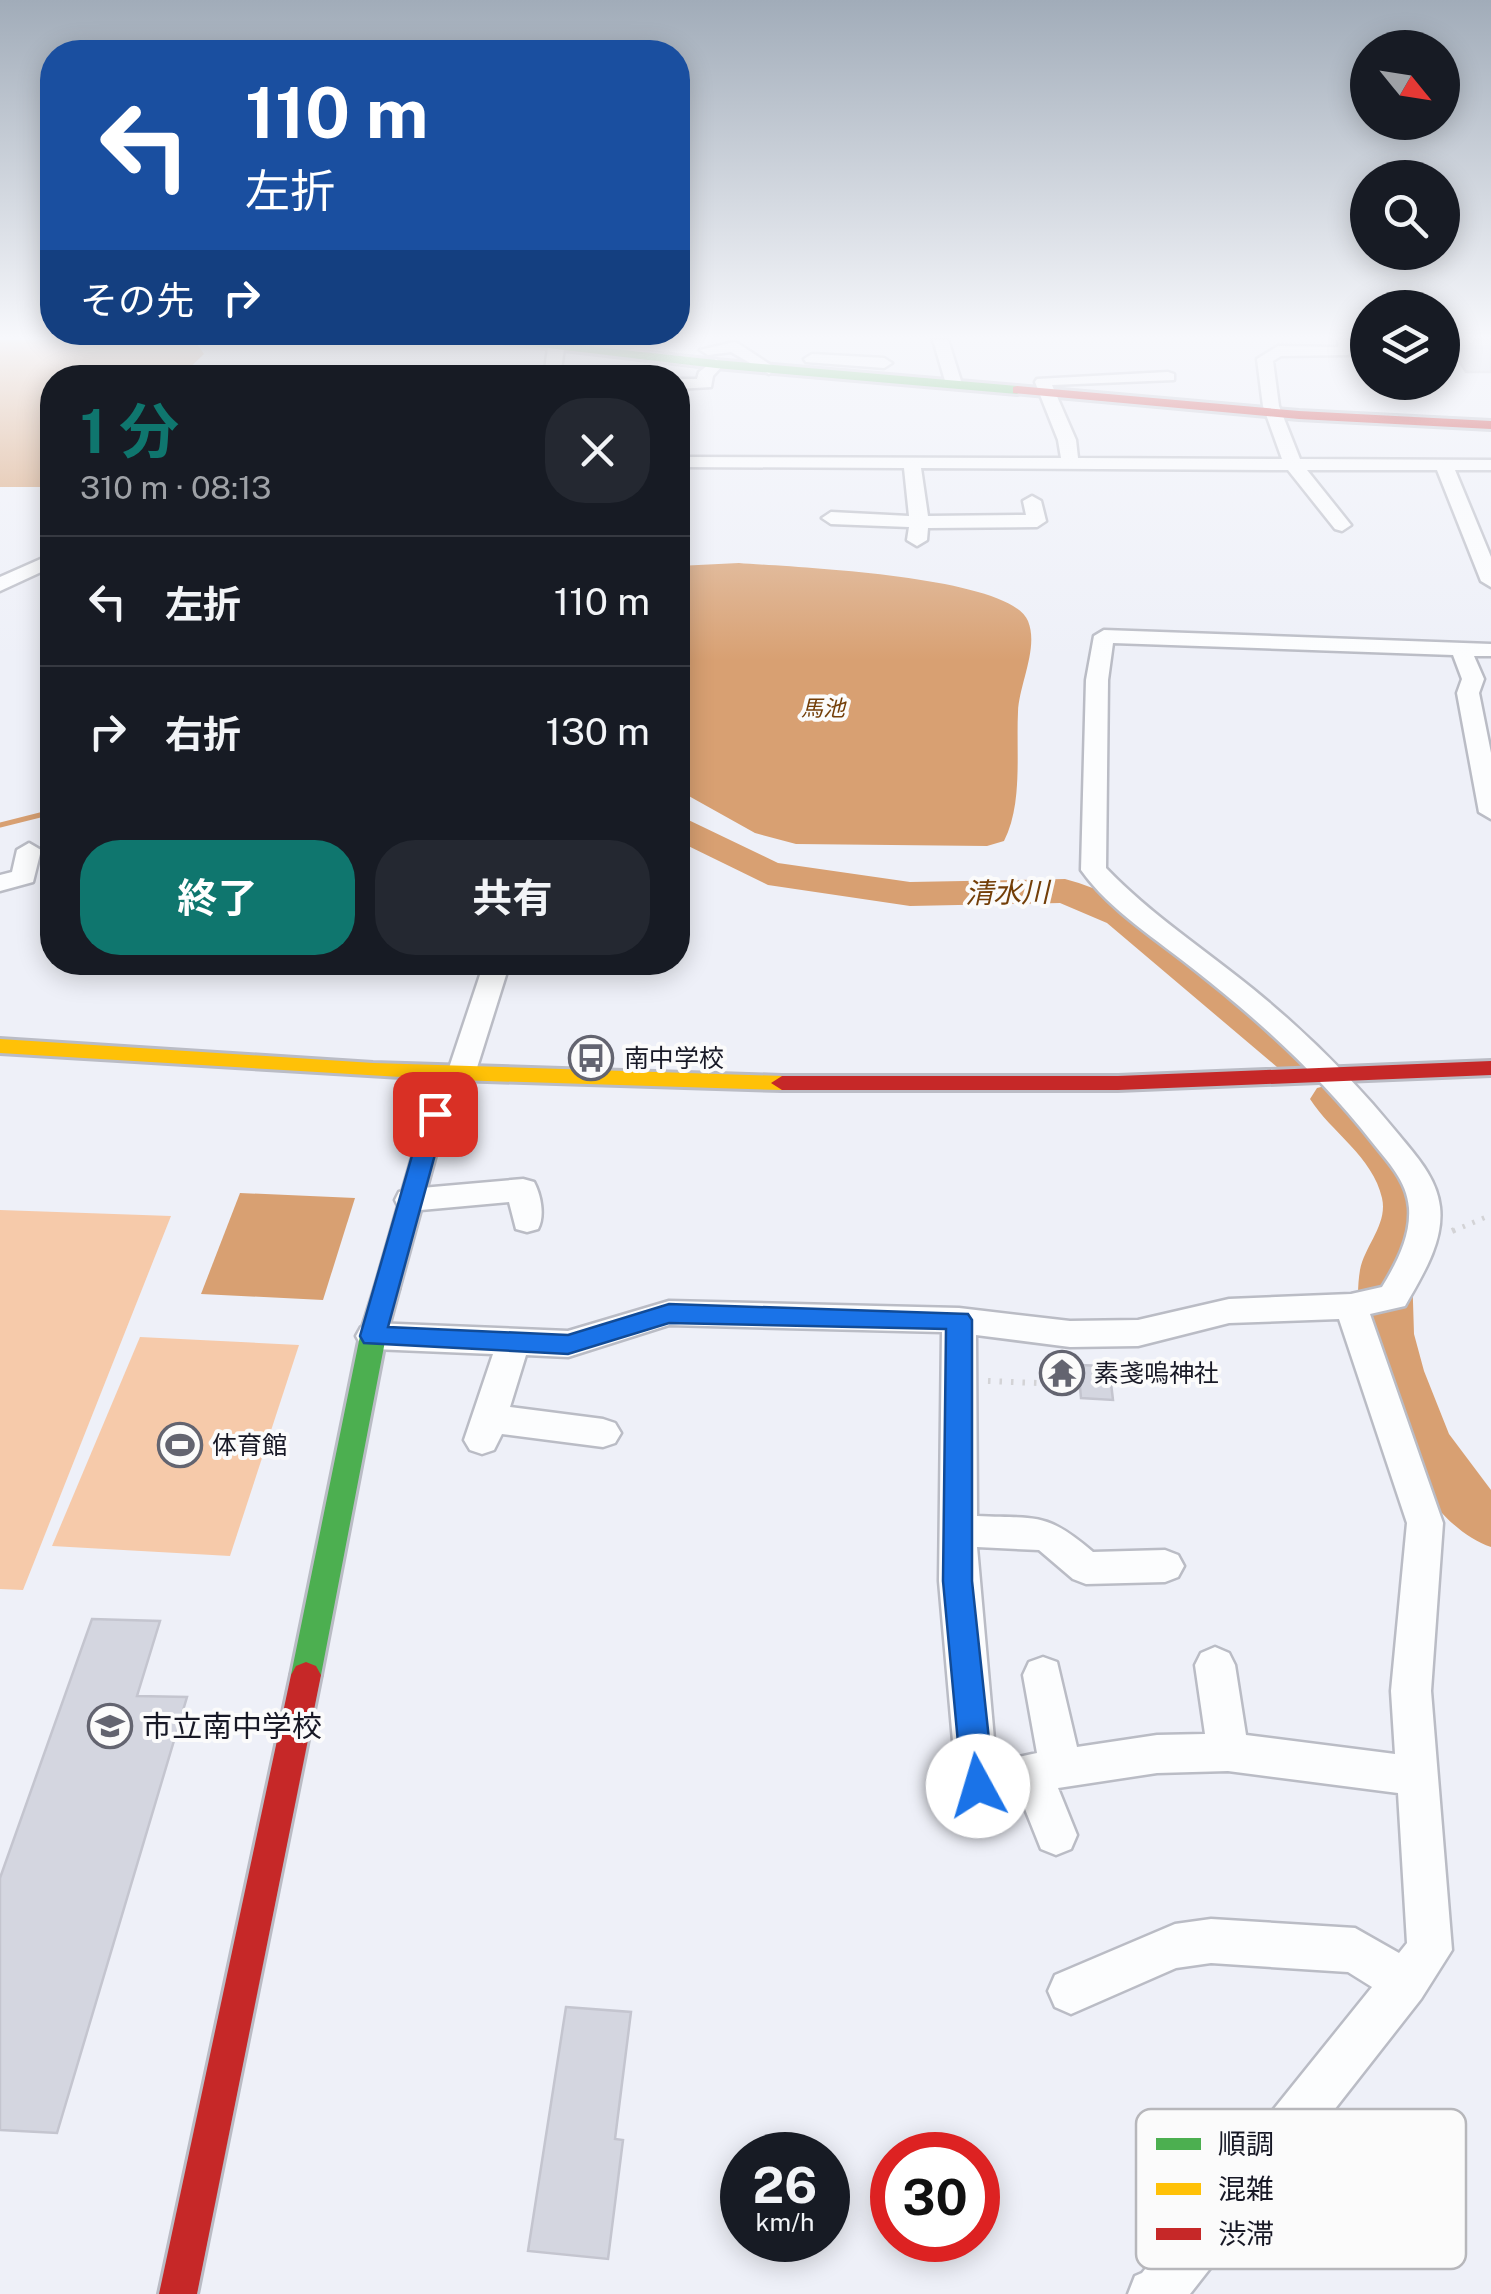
<!DOCTYPE html>
<html lang="ja">
<meta charset="utf-8">
<style>
:root{--surface:#171b24;--page:#242831;--text:#f1f3f6;--muted:#9ea1a6;--line:#363941;--accent:#0f766e}
body{margin:0;font-family:"Public Sans","Noto Sans JP",sans-serif;background:var(--page);color:var(--text);height:100vh;display:flex;flex-direction:column;font-size:38px;white-space:nowrap}
*{box-sizing:border-box;margin:0}
p{font-size:32px;color:var(--muted)}
.icon{flex:none;width:55px;height:55px;fill:none;stroke:currentColor;stroke-width:2;stroke-linecap:round;stroke-linejoin:round}
.map{position:relative;flex:1;overflow:hidden}
.panel{position:absolute;left:40px;top:365px;width:650px;height:610px;display:flex;flex-direction:column;background:var(--surface);border-radius:40px;box-shadow:0 5px 25px #0003}
.panel>*{flex:none}
.hud{position:absolute;left:40px;top:40px;width:650px;height:305px;border-radius:40px;box-shadow:0 5px 25px #0003;background:#1a4fa0;color:#fff;overflow:hidden}
.needle{width:65px;rotate:120deg}
.tools{position:absolute;left:1350px;top:30px;display:grid;gap:20px}
.tools a{display:grid;place-items:center;width:110px;height:110px;border-radius:50%;background:var(--surface);box-shadow:0 5px 25px #0003;font-size:50px}
.speed{position:absolute;left:720px;top:2132px;display:flex;gap:20px;font-size:50px;font-weight:700;text-align:center}
.speed>*{display:grid;place-content:center;width:130px;height:130px;border-radius:50%;background:var(--surface);box-shadow:0 5px 25px #0003;line-height:1}
.speed small{font-size:25px;font-weight:400}
.speed .limit{border:15px solid #d22;background:#fff;color:#111}
.pin{position:absolute;display:grid;place-items:center;width:85px;height:85px;color:#fff;margin:-42px;border-radius:20px;box-shadow:0 5px 15px #0006}
.me{position:absolute;width:110px;margin:-55px;rotate:354deg;stroke-linejoin:round;filter:drop-shadow(0 0 8px #0008)}
.turn{display:flex;align-items:center;gap:35px;height:210px;padding:0 40px;font-size:45px}
.turn .icon{width:130px;height:130px;stroke-width:2.5}
.turn b{display:block;font-size:70px;line-height:85px}
.then{display:flex;align-items:center;height:95px;padding:0 40px;background:#0003;gap:20px;font-size:38px}
.round{display:grid;place-items:center;flex:none;width:105px;height:105px;border-radius:40px;background:var(--page)}
.summary{display:flex;align-items:center;justify-content:space-between;height:170px;padding:0 40px}
h1{font-size:60px;font-weight:700;line-height:75px;color:var(--accent)}
.action{display:flex;gap:20px;margin-top:auto;padding:20px 40px}
.action a{flex:1;height:115px;border-radius:40px;background:var(--accent);color:#fff;font-size:40px;font-weight:700;line-height:115px;text-align:center}
.action a+a{background:var(--page);color:var(--text)}
ul{padding:0;list-style:none}
li{display:flex;align-items:center;gap:30px;height:130px;padding:0 40px;border-top:2px solid var(--line)}
li div{flex:1}
li b{display:block;font-size:38px}
li em{font-style:normal}
.map>svg:first-child{display:block}
</style>
<div class="map">
<svg width="1491" height="2294" viewBox="0 0 1491 2294">
<rect width="100%" height="100%" fill="#eef0f8"/>
<g fill="#f6caaa">
<polygon points="0,1210 171,1216 23,1590 0,1589"/>
<polygon points="140,1337 299,1345 230,1556 52,1546"/>
</g>
<g fill="#d8a072">
<polygon points="0,340 194,340 204,354 180,377 52,378 52,480 42,487 0,487"/>
<path d="M739,563C789,567 1009,575 1028,621C1039,648 1019,684 1018,712C1016,752 1023,804 1004,841L987,846L796,844L755,833L678,790V566Z"/>
<polygon points="240,1193 355,1198 323,1300 201,1294"/>
</g>
<g fill="none" stroke-linecap="round" stroke-linejoin="round">
<polyline stroke="#d8a072" stroke-width="5" points="0,825 52,812"/>
<g fill="#d8a072" fill-rule="evenodd">
<path d="M678,815L778,863L910,882L1065,879C1154,901 1238,989 1309,1047L1315,1057L1309,1067L1293,1071L1277,1067L1107,923L1060,903L910,906L768,885L678,841Z"/>
<path d="M1333,1084L1349,1088L1383,1123L1407,1152L1430,1193V1221L1412,1270L1414,1334L1424,1371L1449,1434L1491,1490V1547C1408,1519 1346,1352 1360,1270C1365,1245 1388,1224 1382,1198C1373,1157 1331,1132 1310,1099L1317,1088Z"/>
</g>
</g>
<g fill="#d4d6e0" stroke="#c4c5cf" stroke-width="2.5">
<polygon points="1446,340 1491,340 1491,372 1466,372"/>
<polygon points="1078,1365 1109,1366 1113,1400 1081,1398"/>
<polygon points="92,1619 160,1621 137,1696 187,1697 57,2133 0,2130 0,1878"/>
<polygon points="566,2007 631,2012 615,2139 623,2140 608,2259 528,2251"/>
</g>
<g fill="none" stroke-linecap="round" stroke-linejoin="round">
<defs>
<g id="street">
<polygon points="549,340 565,340 560,378 544,378"/>
<polygon points="933,340 948,340 962,384 960,387 946,384"/>
<polygon points="1339,340 1354,340 1355,347 1348,355 1281,356 1273,361 1279,406 1300,459 1491,460 1491,470 1455,470 1491,557 1491,587 1481,581 1437,470 1307,470 1351,525 1342,531 1335,529 1288,470 921,468 928,516 1026,515 1023,501 1032,496 1041,501 1046,521 1037,527 928,528 927,540 917,546 907,540 909,527 831,524 822,518 831,512 909,516 904,468 678,467 678,457 1061,458 1058,440 1035,382 1037,379 1168,372 1174,374 1174,380 1052,385 1076,440 1078,458 1282,459 1263,406 1257,359 1278,346 1338,347"/>
<polygon points="734,342 739,344 777,369 769,374 731,352 708,355 700,350"/>
<polygon points="812,354 884,358 892,363 884,368 806,362 804,359"/>
<polygon points="716,359 724,364 713,376 711,387 678,389 678,379 697,379 699,372"/>
<polygon points="52,554 52,567 0,591 0,577"/>
<path d="M1104,630L1491,644V656H1474L1484,679L1479,693L1491,753V819L1479,812L1457,693L1462,679L1453,655L1113,643L1108,680L1106,868C1150,914 1204,949 1253,989C1307,1033 1355,1081 1399,1135C1416,1156 1437,1178 1440,1207C1444,1242 1422,1276 1405,1306L1370,1314L1443,1523L1431,1691L1452,1950L1421,1999L1190,2294H1128L1135,2276L1142,2273L1372,1987L1348,1972L1211,1963L1176,1968L1071,2014L1055,2007L1048,1991L1055,1975L1175,1924L1211,1919L1355,1928L1399,1953L1407,1943L1398,1793L1228,1771L1157,1773L1058,1788L1077,1835L1071,1849L1056,1855L1041,1849L1019,1794L997,1790L993,1801L978,1807L963,1801L957,1787L939,1581L942,1332L669,1325L568,1357L526,1355L510,1407L603,1419L615,1423L621,1433L615,1443L603,1447L502,1434L494,1450L482,1454L470,1450L464,1440L493,1354L373,1349L361,1345L356,1336L361,1327L373,1323L568,1331L669,1301L959,1308L1070,1321L1138,1320L1229,1299L1351,1294L1382,1287C1396,1264 1411,1237 1409,1208C1407,1181 1388,1162 1372,1142C1321,1077 1261,1022 1196,971C1158,940 1110,911 1081,870L1086,680L1094,636ZM1339,1319L1407,1523L1391,1691L1395,1754L1246,1735L1235,1665L1229,1653L1215,1647L1201,1653L1195,1665L1205,1734L1157,1735L1077,1747L1057,1662L1043,1657L1029,1662L1023,1675L1037,1753L996,1762L977,1547L1039,1550L1073,1579L1086,1584L1165,1582L1178,1577L1184,1566L1178,1555L1165,1550L1093,1552C1045,1511 1037,1519 977,1516L976,1335L1070,1347L1138,1346L1229,1323Z"/>
<polygon points="29,843 41,850 33,882 0,891 0,875 12,872 17,850"/>
<polygon points="478,962 504,962 506,975 475,1074 471,1081 451,1081 447,1074 480,975"/>
<path d="M523,1179L534,1182C541,1195 545,1216 538,1229L527,1232L516,1229L509,1202L410,1211L399,1208L395,1200L399,1192L410,1189Z"/>
</g>
<g id="fast">
<polygon points="500,340 531,340 716,360 1017,386 1023,390 1017,394 716,368 505,343"/>
<polygon points="387,1279 396,1282 399,1288 386,1336 321,1675 316,1684 306,1688 296,1684 291,1675 360,1336 375,1288 378,1282"/>
</g>
<polygon id="slow" points="0,1039 373,1063 782,1076 793,1083 782,1090 456,1080 399,1288 396,1294 378,1294 375,1288 435,1079 0,1053"/>
<g id="jam">
<polygon points="1017,386 1299,411 1491,421 1491,429 1299,419 1013,393 1013,387"/>
<polygon points="1491,1061 1491,1075 1118,1090 782,1090 771,1083 782,1076 1118,1076"/>
<polygon points="306,1662 316,1666 321,1675 197,2294 159,2294 291,1675 296,1666"/>
</g>
</defs>
<use href="#street" stroke="#babcc5" stroke-width="5"/>
<use href="#fast" stroke="#babcc5" stroke-width="6"/>
<use href="#slow" stroke="#babcc5" stroke-width="6"/>
<use href="#jam" stroke="#babcc5" stroke-width="6"/>
<polyline stroke="#d3d3d6" stroke-width="5" stroke-dasharray="2.5 8" stroke-linecap="butt" points="1453,1231 1491,1215"/>
<g stroke="#d3d3d6" stroke-width="6" stroke-dasharray="2.5 9" stroke-linecap="butt">
<polyline points="1452,1231 1459,1228"/>
<polyline points="988,1381 1062,1384"/>
</g>
<use href="#street" fill="#fcfdfe" fill-rule="evenodd"/>
<use href="#fast" fill="#4caf50" fill-rule="evenodd"/>
<use href="#slow" fill="#ffc107" fill-rule="evenodd"/>
<use href="#jam" fill="#c62828" fill-rule="evenodd"/>
</g>
<linearGradient id="sky" x2="0" y2="1"><stop stop-color="#a1acb9"/><stop offset="0.51" stop-color="#f7f8fc"/><stop offset="1" stop-color="#f7f8fc" stop-opacity="0"/></linearGradient>
<rect width="1491" height="661" fill="url(#sky)"/>
<polygon fill="#1a73e8" stroke="#114b97" stroke-width="2.5" points="435,1106 446,1114 388,1327 568,1335 669,1304 968,1314 972,1320 972,1581 994,1786 989,1797 978,1801 967,1797 962,1786 943,1581 946,1329 669,1323 568,1354 364,1343 360,1336 424,1114"/>
<defs>
<symbol id="bus-ring" viewBox="-11 -11 22 22"><circle r="9.5" fill="#fbfbfb" stroke="#636470" stroke-width="1.5"/><path d="M-5-6H5V4H4V6H2V4H-2V6H-4V4H-5ZM-3.5-4V0h7V-4ZM-3.5 1.2v1.5H-2V1.2ZM2 1.2v1.5H3.5V1.2Z" fill="#636470"/></symbol>
<symbol id="temple-ring" viewBox="-11 -11 22 22"><circle r="9.5" fill="#fbfbfb" stroke="#636470" stroke-width="1.5"/><path d="M0-6L5-2H3V0L6.5 2.5H4V6H1.5V3h-3V6H-4V2.5H-6.5L-3 0V-2H-5Z" fill="#636470"/></symbol>
<symbol id="stadium-ring" viewBox="-11 -11 22 22"><circle r="9.5" fill="#fbfbfb" stroke="#636470" stroke-width="1.5"/><path d="M0-5a6.5 5 0 1 0 0 10a6.5 5 0 1 0 0-10ZM-3.5-1.8h7v3.6h-7Z" fill="#636470"/></symbol>
<symbol id="school-ring" viewBox="-11 -11 22 22"><circle r="9.5" fill="#fbfbfb" stroke="#636470" stroke-width="1.5"/><path d="M0-5L7-2L0 1L-7-2ZM-4 1L0 2.5L4 1V4Q0 6-4 4Z" fill="#636470"/></symbol>
</defs>
<g fill-rule="evenodd">
<use href="#bus-ring" x="566" y="1033" width="50" height="50"/>
<use href="#temple-ring" x="1037" y="1348" width="50" height="50"/>
<use href="#stadium-ring" x="155" y="1420" width="50" height="50"/>
<use href="#school-ring" x="85" y="1701" width="50" height="50"/>
</g>
<g text-anchor="middle" dominant-baseline="central" stroke-width="8" stroke-linejoin="round" paint-order="stroke">
<g font-size="22" font-style="italic" fill="#733e08" stroke="#fbfbfb">
<text x="823" y="708">馬池</text>
</g>
<g font-size="25" fill="#181926" stroke="#fbfbfb" text-anchor="start">
<text x="624" y="1058">南中学校</text>
<text x="1094" y="1373">素戔嗚神社</text>
<text x="212" y="1445">体育館</text>
</g>
<g font-size="28" font-style="italic" fill="#733e08" stroke="#fbfbfb">
<text transform="translate(1007 892) rotate(-1)">清水川</text>
</g>
<g font-size="30" fill="#181926" stroke="#fbfbfb" text-anchor="start">
<text x="142" y="1726">市立南中学校</text>
</g>
</g>
<rect x="1136" y="2109" width="330" height="160" rx="15" fill="#fbfbfb" stroke="#b7b7bb" stroke-width="2.5"/>
<rect x="1156" y="2138" width="45" height="12" fill="#4caf50"/>
<rect x="1156" y="2183" width="45" height="12" fill="#ffc107"/>
<rect x="1156" y="2228" width="45" height="12" fill="#c62828"/>
<g font-size="28" fill="#181926">
<text x="1218" y="2154">順調</text>
<text x="1218" y="2199">混雑</text>
<text x="1218" y="2244">渋滞</text>
</g>
</svg>
<div class="tools">
<a><svg class="needle" viewBox="-14 -14 28 28"><path d="M0-13l5 13h-10z" fill="#e53935"/><path d="M0 13l5-13h-10z" fill="#9ea1a6"/></svg></a>
<a><svg class="icon" aria-label="search" viewBox="0 0 24 24"><circle cx="10" cy="10" r="6"/><path d="M15 15l6 6"/></svg></a>
<a><svg class="icon" aria-label="layers" viewBox="0 0 24 24"><path d="M12 4l9 5-9 5-9-5zM3 14l9 5 9-5"/></svg></a>
</div>
<div class="speed"><div>26<small>km/h</small></div><div class="limit">30</div></div>
<div class="pin" style="left:435px;top:1114px;background:#d93025"><svg class="icon" aria-label="arrive" viewBox="0 0 24 24"><path d="M6 21V4h12l-3 4 3 4H6"/></svg></div>
<svg class="me" style="left:978px;top:1786px" viewBox="-20 -20 40 40"><circle r="19" fill="#fff"/><path d="M0-13L10 11 0 6-10 11z" fill="#1a73e8"/></svg>
<div class="hud">
<div class="turn"><svg class="icon" aria-label="left" viewBox="0 0 24 24"><path d="M17 20v-9H6M10 6l-5 5 5 5"/></svg><div><b>110 m</b>左折</div></div>
<div class="then">その先<svg class="icon" aria-label="right" viewBox="0 0 24 24"><path d="M7 20v-9h11M14 6l5 5-5 5"/></svg></div>
</div>
<section class="panel">
<div class="summary"><div><h1>1 分</h1><p>310 m · 08:13</p></div><a class="round"><svg class="icon" aria-label="close" viewBox="0 0 24 24"><path d="M6 6l12 12M18 6L6 18"/></svg></a></div>
<ul>
<li><svg class="icon" aria-label="left" viewBox="0 0 24 24"><path d="M17 20v-9H6M10 6l-5 5 5 5"/></svg><div><b>左折</b></div><em>110 m</em></li>
<li><svg class="icon" aria-label="right" viewBox="0 0 24 24"><path d="M7 20v-9h11M14 6l5 5-5 5"/></svg><div><b>右折</b></div><em>130 m</em></li>
</ul>
<div class="action"><a>終了</a><a>共有</a></div>
</section>
</div>
